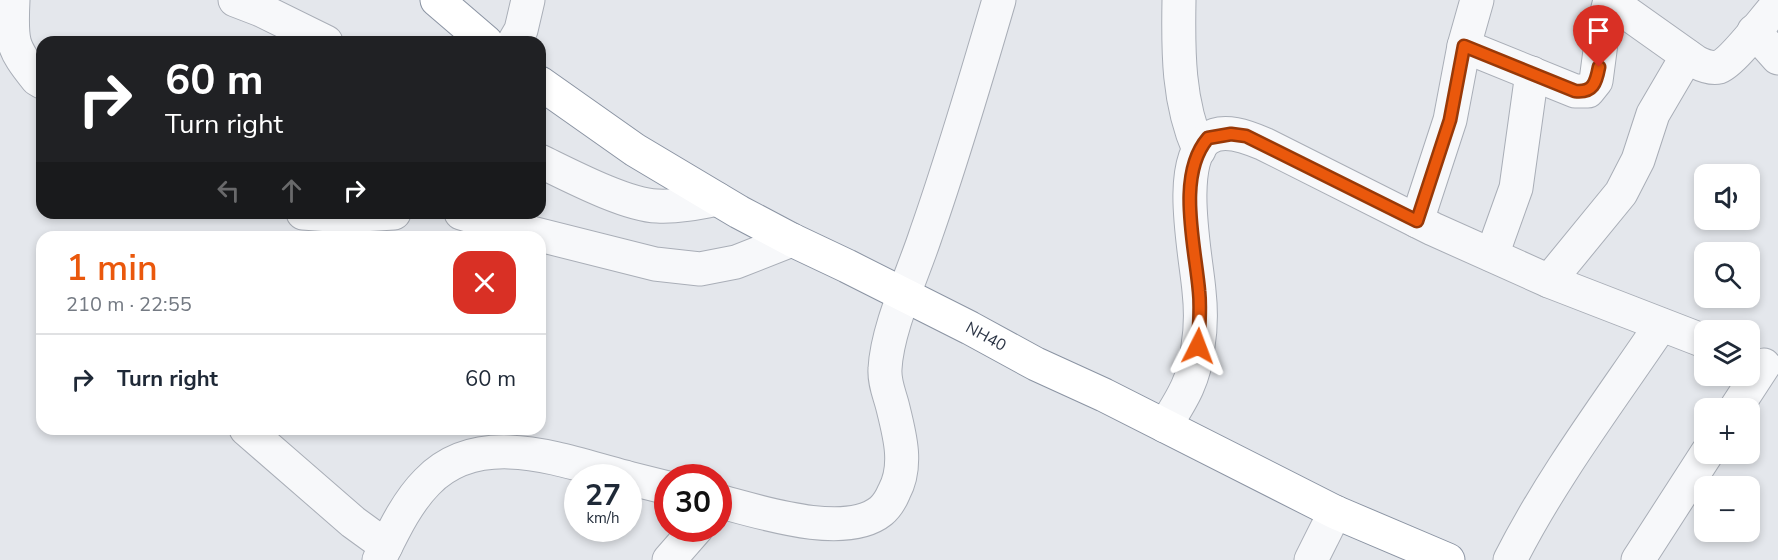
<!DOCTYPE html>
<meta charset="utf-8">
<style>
:root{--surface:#fff;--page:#f6f6f7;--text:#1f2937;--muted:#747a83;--line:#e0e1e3;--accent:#ea580c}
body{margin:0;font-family:"Nunito Sans",sans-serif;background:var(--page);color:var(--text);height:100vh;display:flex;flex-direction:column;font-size:22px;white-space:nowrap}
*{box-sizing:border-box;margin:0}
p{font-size:20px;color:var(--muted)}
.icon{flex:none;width:33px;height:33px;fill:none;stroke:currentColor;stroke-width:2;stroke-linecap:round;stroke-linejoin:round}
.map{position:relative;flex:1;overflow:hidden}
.sheet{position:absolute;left:36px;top:231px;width:510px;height:204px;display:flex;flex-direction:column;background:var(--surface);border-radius:18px;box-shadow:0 3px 9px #0003}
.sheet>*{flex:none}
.banner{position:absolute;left:36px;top:36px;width:510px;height:183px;border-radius:18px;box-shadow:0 3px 9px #0003;background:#202124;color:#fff;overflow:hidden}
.controls{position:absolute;left:1694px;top:164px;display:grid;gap:12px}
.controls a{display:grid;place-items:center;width:66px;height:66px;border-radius:12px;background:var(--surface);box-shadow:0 3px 9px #0003;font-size:30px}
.speed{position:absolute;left:564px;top:464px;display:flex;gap:12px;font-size:30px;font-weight:700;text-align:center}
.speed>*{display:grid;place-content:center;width:78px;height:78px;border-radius:50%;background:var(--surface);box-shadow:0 3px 9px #0003;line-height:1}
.speed small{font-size:15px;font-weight:400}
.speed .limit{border:9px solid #d22;background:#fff;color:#111}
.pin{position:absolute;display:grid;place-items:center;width:51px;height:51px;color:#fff;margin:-62px -26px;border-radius:50% 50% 50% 0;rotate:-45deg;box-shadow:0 0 6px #0007}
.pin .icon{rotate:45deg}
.me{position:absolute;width:66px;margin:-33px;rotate:3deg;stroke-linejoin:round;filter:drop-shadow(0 0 4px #0008)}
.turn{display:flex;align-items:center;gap:21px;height:126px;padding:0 30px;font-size:27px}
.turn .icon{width:78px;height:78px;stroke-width:2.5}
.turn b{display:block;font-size:42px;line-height:51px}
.lanes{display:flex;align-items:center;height:57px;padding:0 30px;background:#0003;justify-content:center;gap:30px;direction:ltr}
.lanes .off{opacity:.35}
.round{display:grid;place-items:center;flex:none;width:63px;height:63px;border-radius:18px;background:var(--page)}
.overview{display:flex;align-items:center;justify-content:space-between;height:102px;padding:0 30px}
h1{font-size:36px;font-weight:600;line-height:45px;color:var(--accent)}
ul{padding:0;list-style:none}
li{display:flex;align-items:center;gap:18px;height:90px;padding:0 30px;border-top:2px solid var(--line)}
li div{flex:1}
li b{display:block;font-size:22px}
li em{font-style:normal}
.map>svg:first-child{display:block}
</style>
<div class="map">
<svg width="1778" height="560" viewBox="0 0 1778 560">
<rect width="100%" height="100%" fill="#e4e7ec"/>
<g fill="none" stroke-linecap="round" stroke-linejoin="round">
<defs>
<g id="minor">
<path d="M13,0C11,41 11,47 37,79L42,82"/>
<polyline points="235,0 261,10 326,42"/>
<path d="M1179,0C1178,52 1178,102 1199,150"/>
<path d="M1610,1L1696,62C1702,65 1711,69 1719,67C1734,61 1765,18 1778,4"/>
<polyline points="1754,31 1778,58"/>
<polyline points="514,42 521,30 528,0"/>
<polyline points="1464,46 1575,91 1588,91 1596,81 1603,28 1610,0"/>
<path d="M540,161C569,175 626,205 657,206C677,207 697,203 717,199"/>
<polyline points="303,213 344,216 394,213"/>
<polyline points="461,213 500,225 655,264 700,269 736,262 792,240"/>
<polyline points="1417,221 1450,120 1464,46 1477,0"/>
<polyline points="1492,255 1516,188 1532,73"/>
<polyline points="1549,281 1621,193 1638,160 1653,114 1687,56"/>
<polyline points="1736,408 1764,365"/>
<path d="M1165,426C1182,399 1195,379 1198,346C1201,328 1201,309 1199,291C1196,255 1176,164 1207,139C1223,127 1248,137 1264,144L1433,229L1549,281L1704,341"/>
<polyline points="246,429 353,522 386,546"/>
<polyline points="628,478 668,488"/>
<path d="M718,501C760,512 845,540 881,511C887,506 891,499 894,492C908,466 900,436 893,408C890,395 884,383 885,369C887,328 913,274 926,234C953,157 976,79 999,0"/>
<path d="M379,560C392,534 406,503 427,482C480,427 563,461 625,477"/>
<polyline points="669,560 697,528"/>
<polyline points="1311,560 1335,512"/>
<path d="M1510,560C1552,477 1609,402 1661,325"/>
<polyline points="1638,560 1707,453"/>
</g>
<g id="highway">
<polyline points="437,0 486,42"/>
<path id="s1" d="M540,83L635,150L739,212L792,240L847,266L970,328L1036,364L1104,395L1335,512L1448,560"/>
</g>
</defs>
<use href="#minor" stroke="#a9aeb7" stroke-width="35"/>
<use href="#highway" stroke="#8b94a3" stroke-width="35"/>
<use href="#minor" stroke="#f7f8fa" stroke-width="33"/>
<use href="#highway" stroke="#fff" stroke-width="33"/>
</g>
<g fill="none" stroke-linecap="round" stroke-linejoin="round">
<defs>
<path id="route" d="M1198,346C1199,328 1201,309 1199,291C1195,245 1176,175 1208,138L1231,134L1246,136L1417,221L1450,120L1464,46L1575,91C1593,93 1596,83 1599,67"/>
</defs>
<use href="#route" stroke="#983908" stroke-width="15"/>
<use href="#route" stroke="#ea580c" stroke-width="10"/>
</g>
<g text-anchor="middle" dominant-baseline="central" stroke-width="5" stroke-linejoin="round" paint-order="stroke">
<g font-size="16" fill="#2b3445" stroke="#f4f6f9">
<text stroke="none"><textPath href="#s1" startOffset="514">NH40</textPath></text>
</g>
</g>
</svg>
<div class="controls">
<a><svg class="icon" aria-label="sound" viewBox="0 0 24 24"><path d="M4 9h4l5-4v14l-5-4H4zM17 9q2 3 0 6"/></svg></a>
<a><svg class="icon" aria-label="search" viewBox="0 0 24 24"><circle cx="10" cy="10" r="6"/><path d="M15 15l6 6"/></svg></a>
<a><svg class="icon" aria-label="layers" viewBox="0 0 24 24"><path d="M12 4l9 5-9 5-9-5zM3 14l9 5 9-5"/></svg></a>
<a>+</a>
<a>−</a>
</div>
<div class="speed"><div>27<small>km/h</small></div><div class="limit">30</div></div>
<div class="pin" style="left:1599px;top:67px;background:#d93025"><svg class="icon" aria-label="arrive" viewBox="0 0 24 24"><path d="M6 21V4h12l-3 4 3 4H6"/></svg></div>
<svg class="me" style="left:1198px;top:346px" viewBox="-20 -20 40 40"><path d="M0-17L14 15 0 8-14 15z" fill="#ea580c" stroke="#fff" stroke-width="4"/></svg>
<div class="banner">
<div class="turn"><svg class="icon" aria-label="right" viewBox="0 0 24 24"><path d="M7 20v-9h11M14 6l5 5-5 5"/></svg><div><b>60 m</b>Turn right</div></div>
<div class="lanes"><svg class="icon off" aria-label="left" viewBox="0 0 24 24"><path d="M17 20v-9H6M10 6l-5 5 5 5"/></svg><svg class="icon off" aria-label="ahead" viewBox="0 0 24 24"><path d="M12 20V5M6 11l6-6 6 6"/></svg><svg class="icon" aria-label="right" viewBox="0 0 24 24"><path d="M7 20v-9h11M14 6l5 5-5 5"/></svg></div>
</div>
<section class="sheet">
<div class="overview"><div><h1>1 min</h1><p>210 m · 22:55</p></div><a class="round" style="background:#d93025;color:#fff"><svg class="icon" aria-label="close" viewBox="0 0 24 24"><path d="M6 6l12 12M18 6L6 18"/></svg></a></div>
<ul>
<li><svg class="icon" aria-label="right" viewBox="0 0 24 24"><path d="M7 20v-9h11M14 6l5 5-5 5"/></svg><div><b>Turn right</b></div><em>60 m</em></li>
</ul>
</section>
</div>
